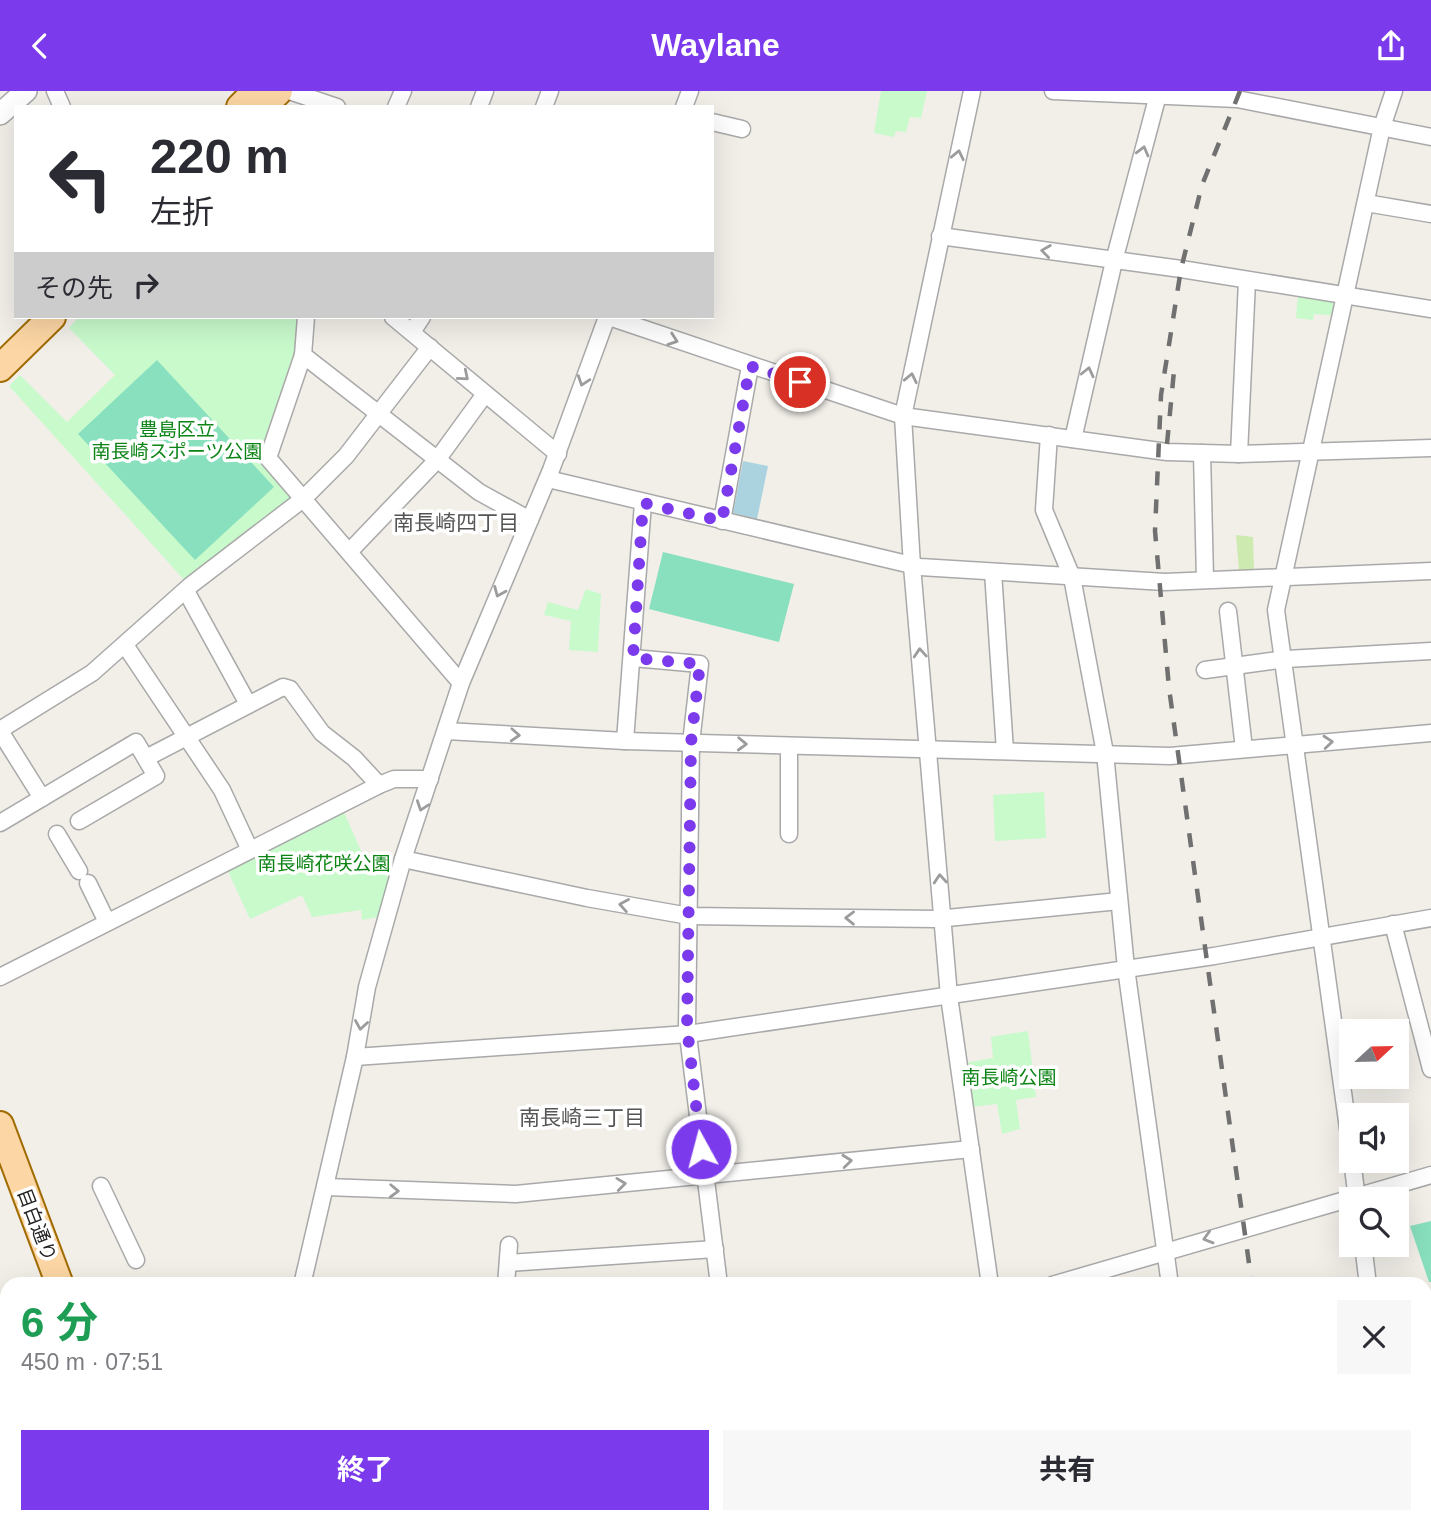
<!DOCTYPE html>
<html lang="ja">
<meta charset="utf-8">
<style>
:root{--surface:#fff;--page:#f7f7f7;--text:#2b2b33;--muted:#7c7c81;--accent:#7c3aed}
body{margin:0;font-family:Arial,"Noto Sans JP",sans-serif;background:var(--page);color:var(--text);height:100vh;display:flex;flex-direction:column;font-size:26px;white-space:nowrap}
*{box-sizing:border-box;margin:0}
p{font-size:23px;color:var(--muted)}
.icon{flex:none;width:38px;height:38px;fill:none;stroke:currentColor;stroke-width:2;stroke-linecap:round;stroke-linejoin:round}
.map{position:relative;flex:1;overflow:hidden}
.side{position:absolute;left:0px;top:1186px;width:1432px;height:247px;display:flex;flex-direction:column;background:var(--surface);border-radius:21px 21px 0 0;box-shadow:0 7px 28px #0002}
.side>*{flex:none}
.hud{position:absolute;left:14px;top:14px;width:700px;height:214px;border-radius:0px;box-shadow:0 7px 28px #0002;background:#fff;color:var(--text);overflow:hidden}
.needle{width:46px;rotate:68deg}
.controls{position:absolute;left:1339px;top:928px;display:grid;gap:14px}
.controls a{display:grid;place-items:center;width:70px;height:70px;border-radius:0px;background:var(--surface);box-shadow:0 7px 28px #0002;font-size:35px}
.pin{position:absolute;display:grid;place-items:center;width:60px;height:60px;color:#fff;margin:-30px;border:4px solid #fff;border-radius:50%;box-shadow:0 2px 7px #0007}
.me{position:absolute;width:77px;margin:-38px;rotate:353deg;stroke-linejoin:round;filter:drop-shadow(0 0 5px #0008)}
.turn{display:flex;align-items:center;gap:24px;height:147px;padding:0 21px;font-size:32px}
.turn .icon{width:91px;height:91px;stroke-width:2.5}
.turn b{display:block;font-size:49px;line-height:60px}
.then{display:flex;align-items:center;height:66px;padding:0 21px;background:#0003;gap:14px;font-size:26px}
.round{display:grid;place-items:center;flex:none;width:74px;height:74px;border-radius:0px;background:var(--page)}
.overview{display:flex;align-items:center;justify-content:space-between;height:119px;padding:0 21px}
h1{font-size:42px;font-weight:700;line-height:52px;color:#1e9e55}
.action{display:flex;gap:14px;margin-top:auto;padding:14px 21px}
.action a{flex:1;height:80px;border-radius:0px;background:var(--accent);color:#fff;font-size:28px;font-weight:700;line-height:80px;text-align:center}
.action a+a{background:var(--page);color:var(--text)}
header{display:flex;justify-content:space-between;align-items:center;height:91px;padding:0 21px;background:var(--accent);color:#fff;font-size:32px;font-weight:700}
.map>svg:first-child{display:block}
</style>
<header><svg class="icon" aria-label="back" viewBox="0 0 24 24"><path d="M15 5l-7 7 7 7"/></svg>Waylane<svg class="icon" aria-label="share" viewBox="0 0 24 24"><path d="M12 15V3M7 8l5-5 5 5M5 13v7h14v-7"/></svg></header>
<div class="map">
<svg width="1431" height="1432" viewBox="0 0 1431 1432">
<rect width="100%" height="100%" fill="#f2efe9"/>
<polygon fill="#cdebb0" points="1236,444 1253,446 1254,482 1239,480"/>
<g fill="#c8facc">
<polygon points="881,0 927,0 921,27 910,26 906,41 896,40 894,46 874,42"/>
<polygon points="1298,203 1338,207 1337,225 1314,223 1313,229 1296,227"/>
<polygon points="79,226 301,226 298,271 263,366 292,402 291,409 187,492 9,295 20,284 67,331 115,284 69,237"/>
<polygon points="586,498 601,503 598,561 569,559 571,530 544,524 548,511 578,519"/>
<polygon points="1044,701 1046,747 995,750 993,704"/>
<polygon points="343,719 369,778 391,786 378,826 362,829 361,819 312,826 302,804 250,828 225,774"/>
<polygon points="1028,940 1036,1006 1016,1009 1020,1038 1002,1043 997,1013 971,1016 965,972 993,967 991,946"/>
</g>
<g fill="#88e0be">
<polygon points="157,269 274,396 195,469 78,343"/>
<polygon points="663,461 794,493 779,551 649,518"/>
<polygon points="1431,1130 1431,1191 1429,1191 1410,1135"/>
</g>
<polygon fill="#aad3df" points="743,370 768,375 757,428 733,422"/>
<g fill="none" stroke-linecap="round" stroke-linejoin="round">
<defs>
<g id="minor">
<polyline points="55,0 62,16"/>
<polyline points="289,0 337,16"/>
<polyline points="972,0 903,325 912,475 949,905 990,1194"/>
<polyline points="1053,0 1237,8 1431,46"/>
<polyline points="396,16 403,0"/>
<polyline points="479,16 485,0"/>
<polyline points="544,16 550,0"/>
<polyline points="684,16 690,0"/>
<polyline points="712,31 742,38"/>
<polyline points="1366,112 1431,123"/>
<polyline points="940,145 1181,178 1431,218"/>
<polyline points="306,226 303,264 268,367 461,592"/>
<polyline points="393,226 558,363"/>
<polyline points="609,226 903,325 1167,361 1239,363 1431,357"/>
<polyline points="412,241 422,226"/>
<polyline points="303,264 479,401 530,429"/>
<polyline points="1049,344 1044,419 1072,486 1105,662 1126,877 1170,1194"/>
<polyline points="1073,348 1114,170 1159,0"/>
<polyline points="1202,362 1205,488"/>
<polyline points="1239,363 1247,190"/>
<polyline points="548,388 920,476 1165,491 1431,480"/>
<polyline points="722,430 750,275"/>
<polyline points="349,461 437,369 485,303"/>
<polyline points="993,481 1005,660"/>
<polyline points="186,500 248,613"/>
<polyline points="1228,520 1244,658"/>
<polyline points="125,554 222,699 250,759"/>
<polyline points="633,567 700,573 691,652 687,936 719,1194"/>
<polyline points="1205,579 1286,568 1431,560"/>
<polyline points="0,639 92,582 191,494 303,408 346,365 430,256"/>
<polyline points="0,640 42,707"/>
<polyline points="446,640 625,650 1170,665 1431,642"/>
<polyline points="625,650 643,412"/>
<polyline points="789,655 789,743"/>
<polyline points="146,667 283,596 290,598 322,642 354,667 379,694"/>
<polyline points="0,732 136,651 156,685 79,730"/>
<polyline points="57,743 79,780"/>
<polyline points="403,768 587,807 689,825 937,828 1119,810"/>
<polyline points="88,792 107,831"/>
<polyline points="1393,833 1431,978"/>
<polyline points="0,886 379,694 394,688 430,688"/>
<polyline points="355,966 688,943 1214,865 1431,827"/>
<polyline points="1351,1059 1276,519 1382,36 1394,0"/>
<polyline points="1352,1069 1357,1108"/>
<polyline points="101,1095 136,1169"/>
<polyline points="326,1096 516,1103 971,1058"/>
<polyline points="1363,1153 1368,1194"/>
<polyline points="508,1172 715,1158"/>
<polyline points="302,1194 355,966 367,896 403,768 461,592 551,379 607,226"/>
<polyline points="506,1194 509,1154"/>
<polyline points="1052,1194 1431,1084"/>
<polyline points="1424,1285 1431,1283"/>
<polyline points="0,1363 7,1363"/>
<polyline points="344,1426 344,1432"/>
<polyline points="503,1426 504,1432"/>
<polyline points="752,1426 753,1432"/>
<polyline points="870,1426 871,1432"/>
<polyline points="1023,1426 1024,1432"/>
<polyline points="1202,1426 1203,1432"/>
<polyline points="1307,1426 1308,1432"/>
<polyline points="1402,1426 1403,1432"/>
<polyline points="231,1432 232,1426"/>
<polyline points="578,1432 619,1426"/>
</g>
<polyline id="tertiary" points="0,23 26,0"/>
<g id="primary">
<polyline points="240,16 256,0"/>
<polyline points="263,16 279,0"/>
<polyline points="0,277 52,226"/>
<polyline points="0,1034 60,1194"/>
<polyline points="147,1426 149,1432"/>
</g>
</defs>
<use href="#minor" stroke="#a9a9a9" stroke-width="19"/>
<use href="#tertiary" stroke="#a9a9a9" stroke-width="24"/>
<use href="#primary" stroke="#a06b00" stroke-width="30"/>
<use href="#minor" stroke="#fff" stroke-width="16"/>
<use href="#tertiary" stroke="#fff" stroke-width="21"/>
<use href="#primary" stroke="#fcd6a4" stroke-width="26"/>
<g stroke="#707070" stroke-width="4.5" stroke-dasharray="14 14" stroke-linecap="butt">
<polyline points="1240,0 1202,94 1181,178 1161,304 1155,440 1169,597 1252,1194"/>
<polyline points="1167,353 1174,280"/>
<polyline points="1292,1426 1293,1432"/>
</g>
</g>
<defs><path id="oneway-chevron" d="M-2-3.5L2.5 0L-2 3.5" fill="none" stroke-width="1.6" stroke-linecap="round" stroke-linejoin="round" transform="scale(1.75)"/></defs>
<g stroke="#9c9c9c">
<use href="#oneway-chevron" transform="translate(1143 60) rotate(-75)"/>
<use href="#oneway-chevron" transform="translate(958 64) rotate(-78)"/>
<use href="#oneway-chevron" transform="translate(1046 160) rotate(-172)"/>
<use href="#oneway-chevron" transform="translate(673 249) rotate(19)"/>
<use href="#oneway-chevron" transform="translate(1088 281) rotate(-77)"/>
<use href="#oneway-chevron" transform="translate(464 285) rotate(40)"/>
<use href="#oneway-chevron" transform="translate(911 287) rotate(-78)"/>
<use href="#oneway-chevron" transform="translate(583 290) rotate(109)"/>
<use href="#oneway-chevron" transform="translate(499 501) rotate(113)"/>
<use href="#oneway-chevron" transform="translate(920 562) rotate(-94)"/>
<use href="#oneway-chevron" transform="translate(515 644) rotate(3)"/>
<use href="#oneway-chevron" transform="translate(1328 651) rotate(-5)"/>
<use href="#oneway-chevron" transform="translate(742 653) rotate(2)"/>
<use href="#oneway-chevron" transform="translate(422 715) rotate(109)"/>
<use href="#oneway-chevron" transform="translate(940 788) rotate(-95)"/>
<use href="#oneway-chevron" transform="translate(624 814) rotate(-170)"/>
<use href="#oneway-chevron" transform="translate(850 827) rotate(-179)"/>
<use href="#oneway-chevron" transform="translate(361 934) rotate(99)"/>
<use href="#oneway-chevron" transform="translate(847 1070) rotate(-6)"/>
<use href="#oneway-chevron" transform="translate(621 1093) rotate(-7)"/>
<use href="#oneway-chevron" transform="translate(394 1100) rotate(2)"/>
<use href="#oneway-chevron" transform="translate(1208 1147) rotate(164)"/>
</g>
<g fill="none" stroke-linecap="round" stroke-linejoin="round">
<polyline stroke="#7c3aed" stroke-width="12" stroke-dasharray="0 21.6" points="701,1058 687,936 691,652 700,573 633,567 643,412 722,430 750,275 800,291"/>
</g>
<g text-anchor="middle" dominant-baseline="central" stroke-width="7" stroke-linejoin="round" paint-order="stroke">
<g font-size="19" fill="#0c8416" stroke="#fff">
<text x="177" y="338">豊島区立<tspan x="177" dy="22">南長崎スポーツ公園</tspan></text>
<text x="324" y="772">南長崎花咲公園</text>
<text x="1009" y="986">南長崎公園</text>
</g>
<g font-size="19" fill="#222" stroke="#fff">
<text transform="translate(37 1134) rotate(69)">目白通り</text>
</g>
<g font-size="21" fill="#555" stroke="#fff">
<text x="456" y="431">南長崎四丁目</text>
<text x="582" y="1026">南長崎三丁目</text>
</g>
</g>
</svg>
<div class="controls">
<a><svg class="needle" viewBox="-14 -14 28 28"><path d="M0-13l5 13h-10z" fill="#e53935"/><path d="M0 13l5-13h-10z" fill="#7c7c81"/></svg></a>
<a><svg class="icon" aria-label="sound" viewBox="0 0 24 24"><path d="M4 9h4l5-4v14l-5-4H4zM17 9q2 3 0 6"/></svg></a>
<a><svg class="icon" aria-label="search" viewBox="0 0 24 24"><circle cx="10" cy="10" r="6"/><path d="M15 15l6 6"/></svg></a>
</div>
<div class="pin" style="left:800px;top:291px;background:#d93025"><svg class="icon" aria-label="arrive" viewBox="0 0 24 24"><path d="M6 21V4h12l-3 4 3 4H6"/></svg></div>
<svg class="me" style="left:701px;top:1058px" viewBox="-20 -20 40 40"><circle r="17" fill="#7c3aed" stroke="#fff" stroke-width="3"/><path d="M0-11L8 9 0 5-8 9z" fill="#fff"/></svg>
<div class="hud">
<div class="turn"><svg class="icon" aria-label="left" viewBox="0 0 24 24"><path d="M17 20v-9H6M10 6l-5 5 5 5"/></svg><div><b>220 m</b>左折</div></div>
<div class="then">その先<svg class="icon" aria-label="right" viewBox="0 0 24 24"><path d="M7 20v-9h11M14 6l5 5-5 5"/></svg></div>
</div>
<section class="side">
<div class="overview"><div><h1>6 分</h1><p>450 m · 07:51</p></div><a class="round"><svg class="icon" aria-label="close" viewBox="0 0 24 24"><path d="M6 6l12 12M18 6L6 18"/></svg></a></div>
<div class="action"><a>終了</a><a>共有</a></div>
</section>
</div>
